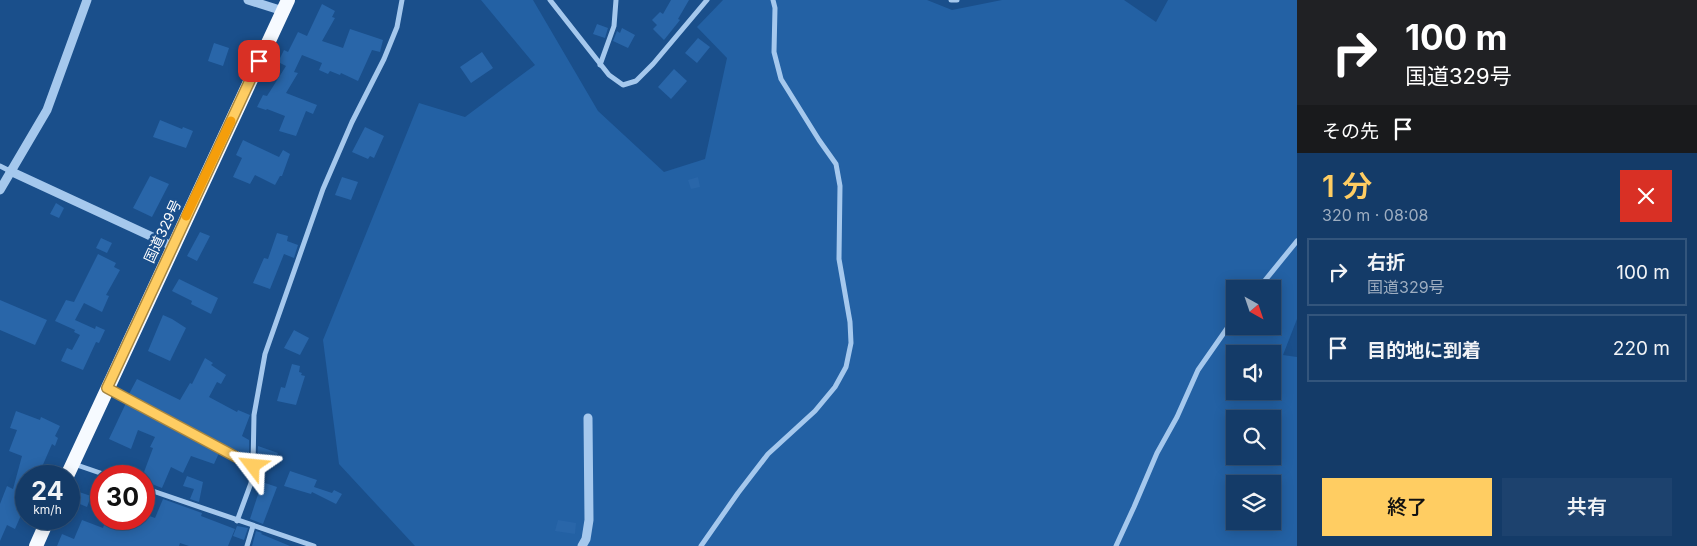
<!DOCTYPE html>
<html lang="ja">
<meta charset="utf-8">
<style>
:root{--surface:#143b68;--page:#1d426e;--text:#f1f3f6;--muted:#9dadc0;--line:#33557c;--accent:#ffcd62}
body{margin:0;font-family:Inter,"Noto Sans JP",sans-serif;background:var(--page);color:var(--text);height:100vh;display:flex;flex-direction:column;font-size:19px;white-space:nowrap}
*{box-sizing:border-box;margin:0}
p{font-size:16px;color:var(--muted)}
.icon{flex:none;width:28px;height:28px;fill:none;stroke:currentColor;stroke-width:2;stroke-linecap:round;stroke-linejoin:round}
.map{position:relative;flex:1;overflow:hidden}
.drawer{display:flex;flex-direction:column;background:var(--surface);width:400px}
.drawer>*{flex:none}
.top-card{background:#202124;color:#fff;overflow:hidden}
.needle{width:32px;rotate:140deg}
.controls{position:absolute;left:1226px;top:280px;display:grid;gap:10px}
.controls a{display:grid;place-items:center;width:55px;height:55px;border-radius:0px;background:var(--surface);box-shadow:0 2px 12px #0003,0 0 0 1px var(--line);font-size:25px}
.speed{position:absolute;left:15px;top:465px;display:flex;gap:10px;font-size:25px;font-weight:700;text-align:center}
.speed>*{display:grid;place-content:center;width:65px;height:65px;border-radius:50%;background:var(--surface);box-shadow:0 2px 12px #0003,0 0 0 1px var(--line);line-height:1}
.speed small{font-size:12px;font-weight:400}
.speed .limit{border:8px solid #d22;background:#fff;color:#111}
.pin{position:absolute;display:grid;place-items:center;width:42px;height:42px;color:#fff;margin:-21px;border-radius:10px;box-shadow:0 2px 8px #0006}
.me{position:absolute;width:55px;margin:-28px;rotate:299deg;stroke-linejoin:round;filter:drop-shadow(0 0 4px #0008)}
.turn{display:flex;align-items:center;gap:18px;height:105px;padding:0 25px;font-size:22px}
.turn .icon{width:65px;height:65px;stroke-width:2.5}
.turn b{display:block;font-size:35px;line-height:42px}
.then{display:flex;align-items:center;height:48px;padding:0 25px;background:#0003;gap:10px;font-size:19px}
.round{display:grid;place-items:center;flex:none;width:52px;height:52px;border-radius:0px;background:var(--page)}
.head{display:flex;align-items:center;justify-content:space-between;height:85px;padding:0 25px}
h1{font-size:30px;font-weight:600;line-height:38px;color:var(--accent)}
.button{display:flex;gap:10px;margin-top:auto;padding:10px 25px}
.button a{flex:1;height:58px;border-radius:0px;background:var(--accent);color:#111;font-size:20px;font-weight:600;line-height:58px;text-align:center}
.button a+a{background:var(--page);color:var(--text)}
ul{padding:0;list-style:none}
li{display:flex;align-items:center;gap:15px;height:68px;margin:0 10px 8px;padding:0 15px;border:2px solid var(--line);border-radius:0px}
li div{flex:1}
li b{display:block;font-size:19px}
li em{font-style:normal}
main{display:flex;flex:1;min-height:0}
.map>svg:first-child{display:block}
</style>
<main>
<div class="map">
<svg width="1297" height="546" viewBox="0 0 1297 546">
<rect width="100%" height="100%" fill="#1a4f8b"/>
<path fill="#2361a4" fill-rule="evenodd" d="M481,0H533L598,111L664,172L705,159L727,58L697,27L723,0H927L952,10L1002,0H1124L1156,22L1168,0H1297V319L1283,355L1297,357V546H415L339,464L323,340L419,103L465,117L535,65ZM1235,289H1272V326H1235ZM1235,354H1272V391H1235ZM1235,419H1272V456H1235ZM1235,484H1272V521H1235Z"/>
<g fill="#2966a9">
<polygon points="671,0 689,0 678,19 680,20 664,40 653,29 657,25 652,20 660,12 663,14"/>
<polygon points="322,4 335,11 332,17 335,18 322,41 343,48 350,29 383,40 380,52 372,50 358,81 341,73 340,75 330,71 328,74 319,70 322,63 302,55 294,72 298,73 286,93 317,105 313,114 306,111 296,136 279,131 285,116 267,109 266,110 257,107 263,95 267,96 286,66 278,62 284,50 288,52 298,32 307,36"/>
<polygon points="597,24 608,28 605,38 593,34"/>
<polygon points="622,28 635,35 628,48 613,41 617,31 620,33"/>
<polygon points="698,38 710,47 697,63 685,53"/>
<polygon points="214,43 229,48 223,66 208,61"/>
<polygon points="482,52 493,68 471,83 460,67"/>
<polygon points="674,69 687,81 671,99 658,87"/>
<polygon points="160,120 182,129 183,127 193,131 186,148 153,137"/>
<polygon points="365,127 384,136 374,158 370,156 368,159 352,152"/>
<polygon points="243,140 279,157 283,150 290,154 282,176 280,176 275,185 255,175 250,184 233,177 242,158 236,155"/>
<polygon points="150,176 169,184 152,217 133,208"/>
<polygon points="342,177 358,182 351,200 335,195"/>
<polygon points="698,177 700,187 691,189 688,180"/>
<polygon points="56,203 64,208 59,218 50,214"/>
<polygon points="200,232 210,236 197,261 187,256"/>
<polygon points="277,233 288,236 287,241 298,245 294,258 284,254 270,289 253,283 264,258 268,259"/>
<polygon points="101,238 112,243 107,253 96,248"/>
<polygon points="98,254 116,263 114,267 120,270 106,295 109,296 102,312 84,303 75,320 95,329 96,326 105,330 99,343 96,342 83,370 61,361 67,348 72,350 80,335 74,332 75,330 55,321 66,300 74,302"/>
<polygon points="179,279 218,298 211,314 191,304 192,301 172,291"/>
<polygon points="0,300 47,320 35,345 0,330"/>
<polygon points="163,315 172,319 186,328 170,361 148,351"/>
<polygon points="294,330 309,338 300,355 284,348"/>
<polygon points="205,358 213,363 211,365 226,375 221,384 217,382 209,397 237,412 238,410 250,415 242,436 249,440 249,458 129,394 137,379 180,400 190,383 192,384"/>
<polygon points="292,364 300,366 299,372 302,373 301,375 305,376 296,405 277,401 281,387 285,388"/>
<polygon points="126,403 219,453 214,464 191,456 183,473 171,467 162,488 144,481 144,472 153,448 150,447 155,437 138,430 131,449 109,439"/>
<polygon points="16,411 40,420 41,417 60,426 55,436 58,438 55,446 52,444 38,476 26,476 26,487 18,511 22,513 15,529 7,525 0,541 0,504 7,486 13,489 22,456 9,451 17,430 10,428"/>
<polygon points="258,446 278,453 273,466 257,461"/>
<polygon points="290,471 317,480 314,487 332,493 334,490 342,494 336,504 312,492 311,494 284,486"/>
<polygon points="187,476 203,482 199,502 190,499 194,489 183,486"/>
<polygon points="262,482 277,487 263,524 250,519"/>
<polygon points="79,492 91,496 87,507 75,502"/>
<polygon points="163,499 202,513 201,516 235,529 228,546 189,546 180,543 179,546 57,546 62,534 74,539 82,520 103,528 106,519 144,519 144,514 155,518"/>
<polygon points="558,520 576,523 575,534 555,531"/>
<polygon points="237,526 248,528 244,540 233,536"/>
<polygon points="256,531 262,533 261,534 290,546 252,546"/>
</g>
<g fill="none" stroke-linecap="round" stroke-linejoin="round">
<g stroke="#a5c8ed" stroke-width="5">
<polyline points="550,0 609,75 623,85 636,81 653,64 707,0"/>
<polyline points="951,0 957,0"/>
<polyline points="600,65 614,26 616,0"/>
<polyline points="0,166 10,171"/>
<polyline points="1258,289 1297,241"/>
<polyline points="108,389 253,466"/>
<polyline points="74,464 109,476"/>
<polyline points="144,488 314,546"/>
<polyline points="237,521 251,483 253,466 254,415 265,354 323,189 352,122 384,59 397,27 402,0"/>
<polyline points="247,546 253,526"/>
<polyline points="701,546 738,493 768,454 815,411 835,387 846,367 851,343 850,322 839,259 840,186 836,164 819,140 781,79 774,52 775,8 773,0"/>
<polyline points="1116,546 1134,507 1157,453 1177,417 1198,370 1235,317"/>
</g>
<g stroke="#a5c8ed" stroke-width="9">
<polyline points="248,0 283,11"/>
<polyline points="10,171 172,246"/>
<polyline points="0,190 47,110 87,0"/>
<polyline points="582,546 586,539 589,520 588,418"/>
</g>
<g stroke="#f6faff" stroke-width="14">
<polyline points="67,476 288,0"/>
<polyline points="36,546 48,519"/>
</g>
</g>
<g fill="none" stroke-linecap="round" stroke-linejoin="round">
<defs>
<polyline id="route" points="253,466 107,388 259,61"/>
</defs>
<use href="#route" stroke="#a68540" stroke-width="12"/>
<use href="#route" stroke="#ffcd62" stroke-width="9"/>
<polyline stroke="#f59e0b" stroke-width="9" points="186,216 231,121"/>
</g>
<g text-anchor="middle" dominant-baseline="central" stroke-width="5" stroke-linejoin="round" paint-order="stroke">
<g font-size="14" fill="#fff" stroke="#1a4f8b">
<text transform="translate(162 231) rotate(-65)">国道329号</text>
</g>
</g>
</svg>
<div class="controls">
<a><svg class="needle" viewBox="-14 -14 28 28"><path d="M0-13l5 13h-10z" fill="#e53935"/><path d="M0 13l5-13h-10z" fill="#9dadc0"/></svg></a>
<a><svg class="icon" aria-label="sound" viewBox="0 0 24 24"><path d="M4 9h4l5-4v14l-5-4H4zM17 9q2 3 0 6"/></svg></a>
<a><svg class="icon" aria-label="search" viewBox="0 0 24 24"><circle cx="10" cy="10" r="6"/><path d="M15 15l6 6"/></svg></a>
<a><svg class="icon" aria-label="layers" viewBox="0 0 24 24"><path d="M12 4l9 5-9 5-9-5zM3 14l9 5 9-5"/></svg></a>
</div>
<div class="speed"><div>24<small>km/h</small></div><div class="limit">30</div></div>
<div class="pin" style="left:259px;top:61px;background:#d93025"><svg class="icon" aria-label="arrive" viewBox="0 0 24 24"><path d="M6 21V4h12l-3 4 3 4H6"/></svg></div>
<svg class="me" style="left:253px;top:466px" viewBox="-20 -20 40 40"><path d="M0-17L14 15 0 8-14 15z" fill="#ffcd62" stroke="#fff" stroke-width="4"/></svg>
</div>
<section class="drawer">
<div class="top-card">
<div class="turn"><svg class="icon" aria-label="right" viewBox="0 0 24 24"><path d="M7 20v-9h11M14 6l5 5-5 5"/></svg><div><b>100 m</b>国道329号</div></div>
<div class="then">その先<svg class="icon" aria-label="arrive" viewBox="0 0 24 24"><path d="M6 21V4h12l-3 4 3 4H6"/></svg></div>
</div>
<div class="head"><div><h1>1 分</h1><p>320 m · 08:08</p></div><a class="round" style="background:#d93025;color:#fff"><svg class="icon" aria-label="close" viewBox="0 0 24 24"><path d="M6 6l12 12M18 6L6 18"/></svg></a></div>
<ul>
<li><svg class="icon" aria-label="right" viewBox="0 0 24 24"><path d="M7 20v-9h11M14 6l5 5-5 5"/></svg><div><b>右折</b><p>国道329号</p></div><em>100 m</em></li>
<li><svg class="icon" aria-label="arrive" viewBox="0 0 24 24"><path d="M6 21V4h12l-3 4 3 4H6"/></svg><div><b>目的地に到着</b></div><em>220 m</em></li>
</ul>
<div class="button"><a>終了</a><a>共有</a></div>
</section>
</main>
